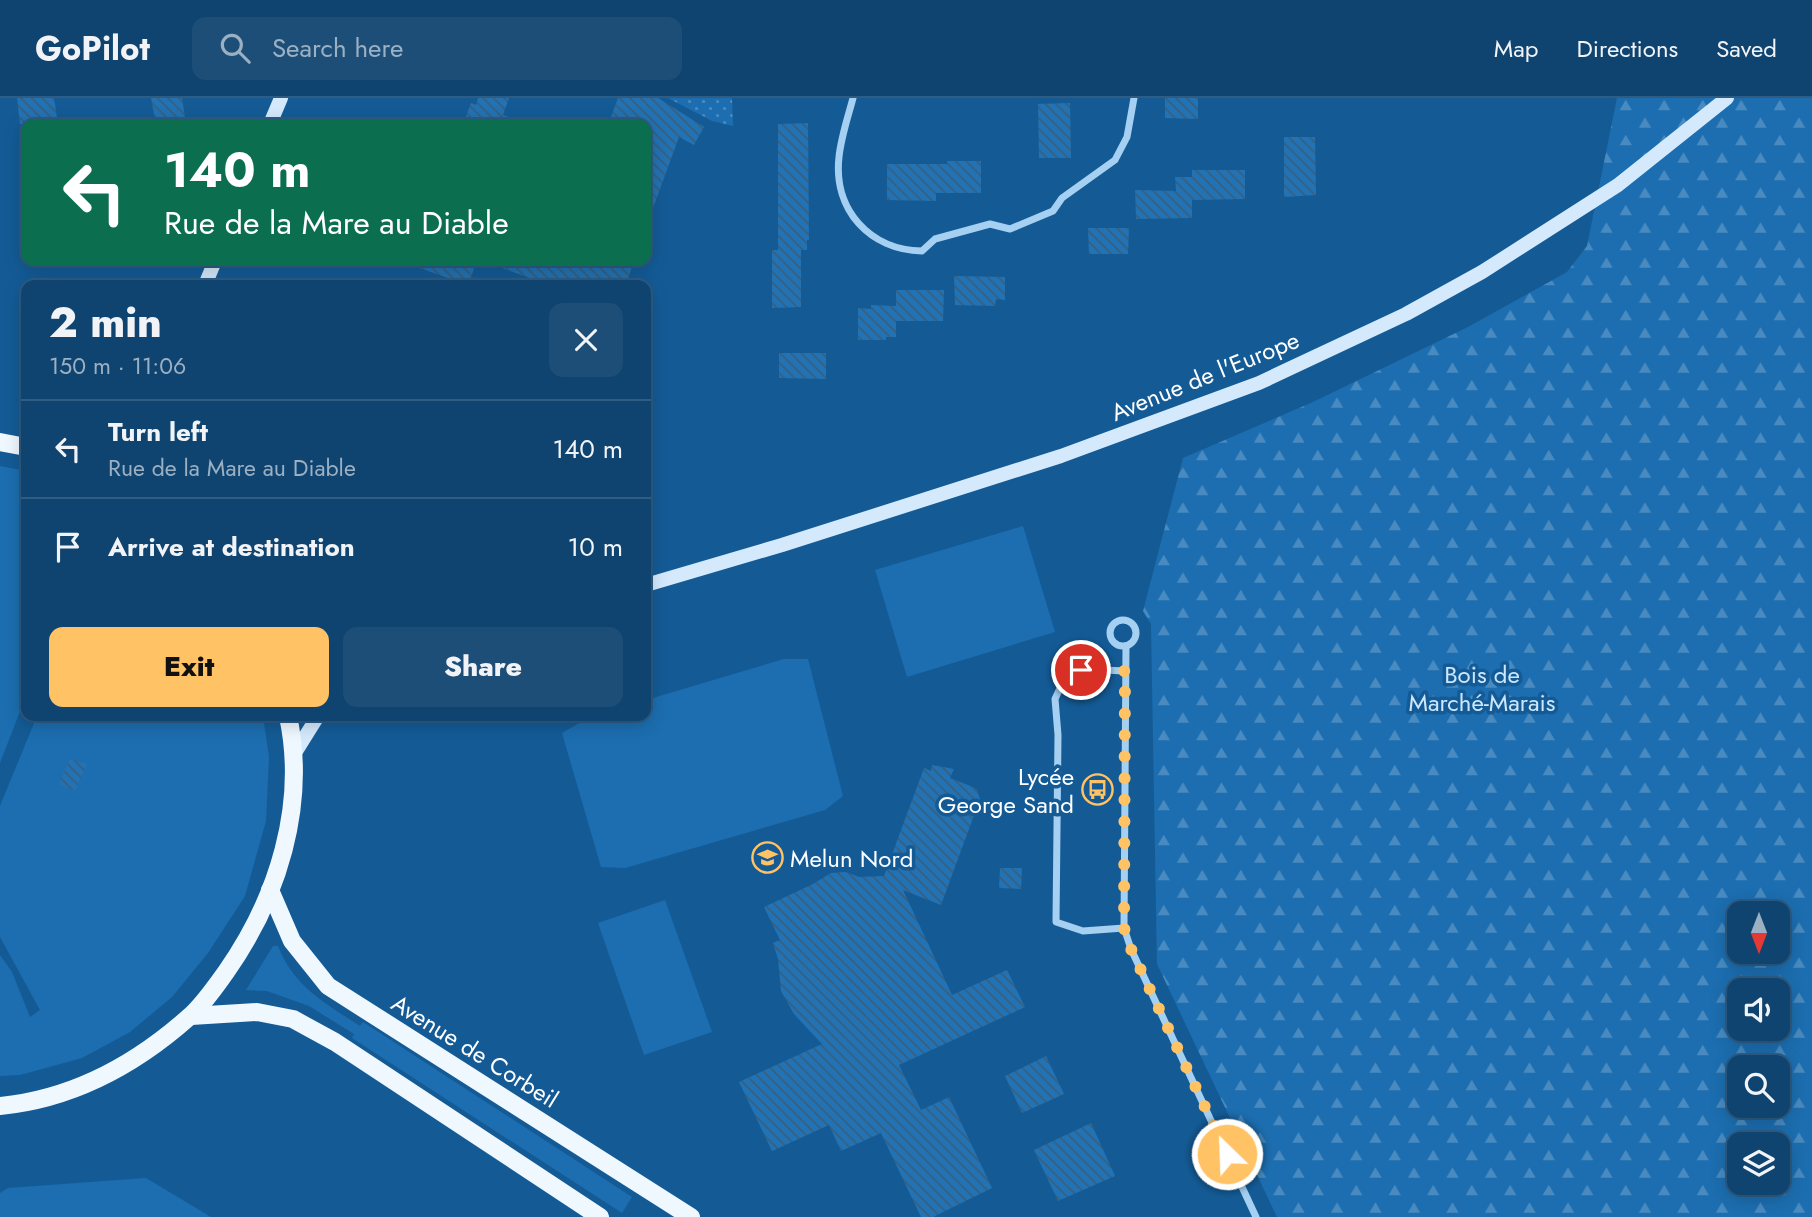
<!DOCTYPE html>
<meta charset="utf-8">
<style>
:root{--surface:#0f4470;--page:#1d4e78;--text:#f1f3f6;--muted:#9bb0c3;--line:#2f5c83;--accent:#ffc366}
body{margin:0;font-family:Jost,sans-serif;background:var(--page);color:var(--text);height:100vh;display:flex;flex-direction:column;font-size:26px;white-space:nowrap}
*{box-sizing:border-box;margin:0}
p{font-size:23px;color:var(--muted)}
.icon{flex:none;width:38px;height:38px;fill:none;stroke:currentColor;stroke-width:2;stroke-linecap:round;stroke-linejoin:round}
.map{position:relative;flex:1;overflow:hidden}
.side{position:absolute;left:21px;top:182px;width:630px;height:441px;display:flex;flex-direction:column;background:var(--surface);border-radius:14px;box-shadow:0 4px 18px #0003,0 0 0 2px var(--line)}
.side>*{flex:none}
.hud{position:absolute;left:21px;top:21px;width:630px;height:147px;border-radius:14px;box-shadow:0 4px 18px #0003,0 0 0 2px var(--line);background:#0b6e4f;color:#fff;overflow:hidden}
.needle{width:46px;rotate:180deg}
.fabs{position:absolute;left:1727px;top:803px;display:grid;gap:14px}
.fabs a{display:grid;place-items:center;width:63px;height:63px;border-radius:14px;background:var(--surface);box-shadow:0 4px 18px #0003,0 0 0 2px var(--line);font-size:35px}
.pin{position:absolute;display:grid;place-items:center;width:60px;height:60px;color:#fff;margin:-30px;border:4px solid #fff;border-radius:50%;box-shadow:0 2px 7px #0007}
.me{position:absolute;width:77px;margin:-38px;rotate:336deg;stroke-linejoin:round;filter:drop-shadow(0 0 5px #0008)}
.turn{display:flex;align-items:center;gap:24px;height:147px;padding:0 28px;font-size:32px}
.turn .icon{width:91px;height:91px;stroke-width:2.5}
.turn b{display:block;font-size:49px;line-height:60px}
.round{display:grid;place-items:center;flex:none;width:74px;height:74px;border-radius:14px;background:var(--page)}
.summary{display:flex;align-items:center;justify-content:space-between;height:119px;padding:0 28px}
h1{font-size:42px;font-weight:800;line-height:52px}
.action{display:flex;gap:14px;margin-top:auto;padding:14px 28px}
.action a{flex:1;height:80px;border-radius:14px;background:var(--accent);color:#111;font-size:28px;font-weight:800;line-height:80px;text-align:center}
.action a+a{background:var(--page);color:var(--text)}
ul{padding:0;list-style:none}
li{display:flex;align-items:center;gap:21px;height:98px;padding:0 28px;border-top:2px solid var(--line)}
li div{flex:1}
li b{display:block;font-size:26px}
li em{font-style:normal}
header{display:flex;align-items:center;gap:42px;box-sizing:border-box;height:98px;padding:0 35px;background:var(--surface);border-bottom:2px solid var(--line)}
header strong{font-size:33px}
nav{display:flex;gap:38px;margin-inline-start:auto;font-size:24px}
.search{width:490px;height:63px;background:var(--page);display:flex;align-items:center;gap:18px;box-sizing:border-box;padding:0 24px;border-radius:14px;color:var(--muted);font-size:26px}
.map>svg:first-child{display:block}
</style>
<header>
<strong>GoPilot</strong>
<div class="search"><svg class="icon" aria-label="search" viewBox="0 0 24 24"><circle cx="10" cy="10" r="6"/><path d="M15 15l6 6"/></svg>Search here</div>
<nav><a>Map</a><a>Directions</a><a>Saved</a></nav>
</header>
<div class="map">
<svg width="1812" height="1119" viewBox="0 0 1812 1119">
<defs>
<pattern id="forest-firs" width="22" height="20" patternUnits="userSpaceOnUse" patternTransform="scale(1.75)"><rect width="22" height="20" fill="#1c6eb0"/><path d="M5 1l3.5 6h-7zM16 11l3.5 6h-7z" fill="#498bc0"/></pattern>
<pattern id="park-dots" width="8" height="8" patternUnits="userSpaceOnUse" patternTransform="scale(1.75)"><rect width="8" height="8" fill="#1c6eb0"/><path d="M2 2h.1M6 6h.1" fill="none" stroke="#498bc0" stroke-width="1.8" stroke-linecap="round"/></pattern>
<pattern id="building-back-hatch" width="6" height="6" patternUnits="userSpaceOnUse" patternTransform="scale(1.75)"><rect width="6" height="6" fill="#2273b5"/><path d="M-1 5l2 2M0 0l6 6M5-1l2 2" fill="none" stroke="#395e7b"/></pattern>
</defs>
<rect width="100%" height="100%" fill="#145b96"/>
<g fill="#1c6eb0">
<polygon points="0,368 26,373 26,598 0,665"/>
<polygon points="1023,428 1055,534 907,579 875,472"/>
<polygon points="784,561 808,561 843,698 825,712 625,770 601,769 562,635 591,618 646,618 646,602"/>
<polygon points="37,618 263,618 269,659 266,723 245,798 208,855 172,899 130,934 82,960 20,977 0,978 0,857 12,874 30,919 40,912 0,839 0,708"/>
<polygon points="665,802 712,934 644,957 598,825"/>
<path d="M273,848H278C294,889 325,905 360,928L363,924L632,1099L622,1115L352,940L354,936L309,908L267,893L246,892Z"/>
<polygon points="146,1080 211,1119 0,1119 0,1095 8,1090"/>
</g>
<path fill="url(#forest-firs)" fill-rule="evenodd" d="M1617,0H1812V1119H1277L1157,866L1151,526L1143,513L1183,360L1313,304L1468,229L1567,174L1587,148ZM1740,816H1778V854H1740ZM1740,892H1778V931H1740ZM1740,970H1778V1008H1740ZM1740,1046H1778V1085H1740Z"/>
<polygon fill="url(#park-dots)" points="668,0 732,0 733,28 712,23"/>
<g fill="url(#building-back-hatch)">
<polygon points="17,0 54,0 58,26 20,26"/>
<polygon points="151,0 182,0 186,26 156,26"/>
<polygon points="478,0 509,0 503,17 523,24 523,26 463,26 471,5 476,7"/>
<polygon points="618,0 658,0 704,29 694,47 679,39 648,124 646,124 646,26 624,26 611,19"/>
<polygon points="1165,0 1198,0 1198,21 1165,20"/>
<polygon points="1070,5 1071,60 1039,60 1038,6"/>
<polygon points="808,25 809,142 807,142 807,152 801,152 801,209 772,210 772,152 778,152 778,26"/>
<polygon points="1284,39 1315,39 1316,97 1284,99"/>
<polygon points="947,63 981,63 981,95 936,95 936,103 887,102 887,66 947,66"/>
<polygon points="1192,72 1245,72 1245,101 1192,102 1192,120 1136,121 1135,92 1176,93 1175,79 1192,79"/>
<polygon points="1088,130 1129,130 1128,156 1089,156"/>
<polygon points="405,163 477,163 468,187 405,165"/>
<polygon points="489,163 634,163 626,187 549,187 488,165"/>
<polygon points="954,178 1005,179 1005,202 996,201 995,208 955,207"/>
<polygon points="896,192 944,192 943,223 896,223 896,239 886,239 886,242 858,242 858,210 871,211 871,207 896,208"/>
<polygon points="779,255 826,255 826,281 779,280"/>
<polygon points="70,661 87,666 75,693 59,686"/>
<polygon points="932,667 954,671 950,680 973,689 977,692 980,701 941,807 903,792 952,897 1007,872 1025,909 899,967 921,1012 949,999 992,1090 933,1119 921,1119 881,1035 841,1053 829,1027 772,1053 739,984 822,946 794,916 781,893 778,861 773,845 780,842 764,809 813,786 831,775 846,774 859,779 884,778 924,670 931,673"/>
<polygon points="1000,770 1022,770 1021,791 999,790"/>
<polygon points="1046,958 1064,996 1022,1015 1005,978"/>
<polygon points="1091,1025 1115,1078 1058,1103 1034,1052"/>
</g>
<g fill="none" stroke-linecap="round" stroke-linejoin="round">
<g stroke="#a5d0f2" stroke-width="7">
<path d="M853,0C848,19 841,39 839,59C833,112 870,152 922,153L935,141L990,126L1010,131L1053,113L1062,100L1115,62L1127,39L1134,0"/>
<circle cx="1123" cy="535" r="13"/>
<polyline points="1126,548 1124,830 1131,851 1256,1119"/>
<polyline points="1124,830 1083,833 1056,824 1058,637 1055,601 1062,586 1081,571 1125,573"/>
</g>
<g stroke="#d4eafc" stroke-width="14">
<polyline points="270,26 281,0"/>
<polyline points="205,187 215,163"/>
<polyline points="646,487 782,447 1061,358 1259,285 1406,216 1482,174 1618,87 1727,0"/>
<polyline points="293,658 318,618"/>
</g>
<g stroke="#f0f8ff" stroke-width="18">
<polyline points="0,344 26,349"/>
<polyline points="270,792 292,843 328,888 691,1119"/>
<polyline points="191,918 257,914 293,921 335,944 600,1119"/>
<path d="M0,1008C72,1001 135,967 189,919C203,907 215,889 226,874C278,800 307,707 288,618"/>
</g>
</g>
<g fill="none" stroke-linecap="round" stroke-linejoin="round">
<polyline stroke="#ffc366" stroke-width="12" stroke-dasharray="0 21.6" points="1081,572 1125,573 1124,830 1131,851 1227,1056"/>
</g>
<defs>
<symbol id="bus-ring" viewBox="-11 -11 22 22"><circle r="9.5" fill="#145b96" stroke="#ffc366" stroke-width="1.5"/><path d="M-5-6H5V4H4V6H2V4H-2V6H-4V4H-5ZM-3.5-4V0h7V-4ZM-3.5 1.2v1.5H-2V1.2ZM2 1.2v1.5H3.5V1.2Z" fill="#ffc366"/></symbol>
<symbol id="university-ring" viewBox="-11 -11 22 22"><circle r="9.5" fill="#145b96" stroke="#ffc366" stroke-width="1.5"/><path d="M0-5L7-2L0 1L-7-2ZM-4 1L0 2.5L4 1V4Q0 6-4 4Z" fill="#ffc366"/></symbol>
</defs>
<g fill-rule="evenodd">
<use href="#bus-ring" x="1080" y="674" width="35" height="35"/>
<use href="#university-ring" x="750" y="742" width="35" height="35"/>
</g>
<g text-anchor="middle" dominant-baseline="central" stroke-width="7" stroke-linejoin="round" paint-order="stroke">
<g font-size="24" fill="#fff" stroke="#145b96">
<text transform="translate(1205 278) rotate(-22)">Avenue de l'Europe</text>
<text transform="translate(475 953) rotate(32)">Avenue de Corbeil</text>
</g>
<g font-size="24" fill="#cde7fd" stroke="#145b96">
<text x="1482" y="576">Bois de<tspan x="1482" dy="28">Marché-Marais</tspan></text>
</g>
<g font-size="24" fill="#fff" stroke="#145b96" text-anchor="end">
<text x="1074" y="678">Lycée<tspan x="1074" dy="28">George Sand</tspan></text>
<text x="790" y="760" text-anchor="start">Melun Nord</text>
</g>
</g>
</svg>
<div class="fabs">
<a><svg class="needle" viewBox="-14 -14 28 28"><path d="M0-13l5 13h-10z" fill="#e53935"/><path d="M0 13l5-13h-10z" fill="#9bb0c3"/></svg></a>
<a><svg class="icon" aria-label="sound" viewBox="0 0 24 24"><path d="M4 9h4l5-4v14l-5-4H4zM17 9q2 3 0 6"/></svg></a>
<a><svg class="icon" aria-label="search" viewBox="0 0 24 24"><circle cx="10" cy="10" r="6"/><path d="M15 15l6 6"/></svg></a>
<a><svg class="icon" aria-label="layers" viewBox="0 0 24 24"><path d="M12 4l9 5-9 5-9-5zM3 14l9 5 9-5"/></svg></a>
</div>
<div class="pin" style="left:1081px;top:572px;background:#d93025"><svg class="icon" aria-label="arrive" viewBox="0 0 24 24"><path d="M6 21V4h12l-3 4 3 4H6"/></svg></div>
<svg class="me" style="left:1227px;top:1056px" viewBox="-20 -20 40 40"><circle r="17" fill="#ffc366" stroke="#fff" stroke-width="3"/><path d="M0-11L8 9 0 5-8 9z" fill="#fff"/></svg>
<div class="hud">
<div class="turn"><svg class="icon" aria-label="left" viewBox="0 0 24 24"><path d="M17 20v-9H6M10 6l-5 5 5 5"/></svg><div><b>140 m</b>Rue de la Mare au Diable</div></div>
</div>
<section class="side">
<div class="summary"><div><h1>2 min</h1><p>150 m · 11:06</p></div><a class="round"><svg class="icon" aria-label="close" viewBox="0 0 24 24"><path d="M6 6l12 12M18 6L6 18"/></svg></a></div>
<ul>
<li><svg class="icon" aria-label="left" viewBox="0 0 24 24"><path d="M17 20v-9H6M10 6l-5 5 5 5"/></svg><div><b>Turn left</b><p>Rue de la Mare au Diable</p></div><em>140 m</em></li>
<li><svg class="icon" aria-label="arrive" viewBox="0 0 24 24"><path d="M6 21V4h12l-3 4 3 4H6"/></svg><div><b>Arrive at destination</b></div><em>10 m</em></li>
</ul>
<div class="action"><a>Exit</a><a>Share</a></div>
</section>
</div>
